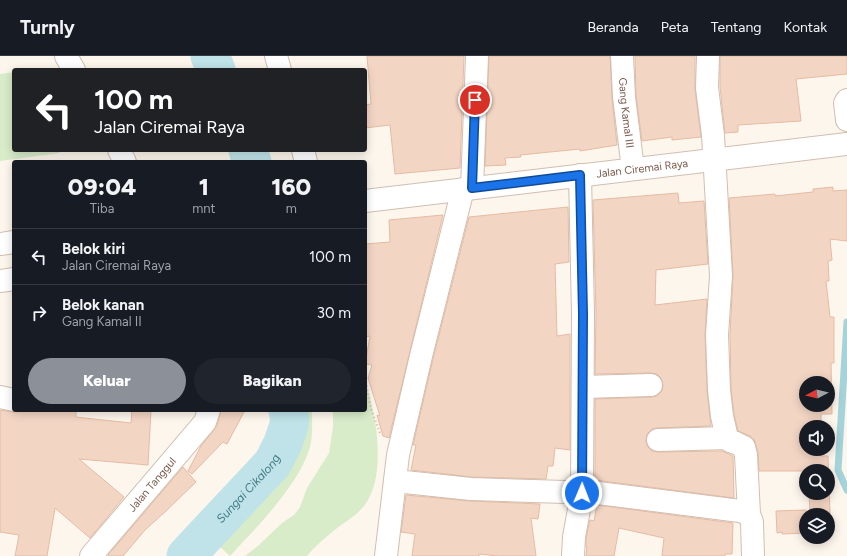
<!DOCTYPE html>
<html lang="id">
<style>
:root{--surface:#171b24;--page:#20242c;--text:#f1f3f6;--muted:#9ea1a6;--line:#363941;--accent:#8c9099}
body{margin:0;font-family:Figtree,sans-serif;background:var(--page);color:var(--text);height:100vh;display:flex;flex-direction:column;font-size:15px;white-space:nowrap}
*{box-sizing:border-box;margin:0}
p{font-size:13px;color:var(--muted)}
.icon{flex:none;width:22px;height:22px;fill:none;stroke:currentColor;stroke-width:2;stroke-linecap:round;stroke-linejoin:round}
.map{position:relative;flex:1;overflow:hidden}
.panel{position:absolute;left:12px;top:104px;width:355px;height:252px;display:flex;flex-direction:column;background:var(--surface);border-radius:4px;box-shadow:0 2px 10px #0003}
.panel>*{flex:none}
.top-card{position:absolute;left:12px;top:12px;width:355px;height:84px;border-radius:4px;box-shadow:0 2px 10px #0003;background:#202124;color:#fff;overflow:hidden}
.needle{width:26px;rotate:263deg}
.fabs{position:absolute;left:799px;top:320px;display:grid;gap:8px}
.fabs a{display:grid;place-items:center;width:36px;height:36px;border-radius:50%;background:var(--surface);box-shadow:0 2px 10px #0003;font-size:20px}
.pin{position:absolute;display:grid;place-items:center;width:34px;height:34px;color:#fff;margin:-17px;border:2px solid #fff;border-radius:50%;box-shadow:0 1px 4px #0007}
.me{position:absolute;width:44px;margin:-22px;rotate:1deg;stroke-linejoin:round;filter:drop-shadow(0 0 3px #0008)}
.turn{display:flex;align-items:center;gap:14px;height:84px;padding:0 16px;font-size:18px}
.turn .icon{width:52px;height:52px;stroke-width:2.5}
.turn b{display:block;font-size:28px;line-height:34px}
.eta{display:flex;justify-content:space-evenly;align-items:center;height:68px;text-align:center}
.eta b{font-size:24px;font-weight:800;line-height:28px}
.action{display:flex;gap:8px;margin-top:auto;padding:8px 16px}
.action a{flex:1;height:46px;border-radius:24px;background:var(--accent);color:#fff;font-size:16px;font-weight:800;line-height:46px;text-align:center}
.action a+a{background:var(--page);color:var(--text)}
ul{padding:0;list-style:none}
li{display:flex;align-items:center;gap:12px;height:56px;padding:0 16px;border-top:1px solid var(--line)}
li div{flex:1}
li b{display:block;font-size:15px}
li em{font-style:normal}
header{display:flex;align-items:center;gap:24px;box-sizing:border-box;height:56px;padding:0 20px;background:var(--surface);border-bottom:1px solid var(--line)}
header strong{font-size:19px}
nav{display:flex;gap:22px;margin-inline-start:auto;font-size:14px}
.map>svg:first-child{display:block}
</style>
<header>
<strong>Turnly</strong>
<nav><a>Beranda</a><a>Peta</a><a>Tentang</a><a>Kontak</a></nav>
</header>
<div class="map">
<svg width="847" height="500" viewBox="0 0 847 500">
<rect width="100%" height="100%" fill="#fdf6ec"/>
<g fill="#d8ecc9">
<polygon points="14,16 14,94 58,94 60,97 0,105 0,18"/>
<path d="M365,326C377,359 387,421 364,450C356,460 346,465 336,473C326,481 315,490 307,500H245L259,489L282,467L294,459L300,451L307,432L329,397L333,371V354H365Z"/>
<path d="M304,354H312C312,366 313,379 310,391C299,429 257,471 230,500L217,488L278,420L297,395L303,380L306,360Z"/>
</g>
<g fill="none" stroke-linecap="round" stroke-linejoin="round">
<polyline stroke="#a5d3da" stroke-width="7" points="847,266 838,414 847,434"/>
<g stroke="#bfe3e8" stroke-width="39">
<polyline points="210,0 216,14"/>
<polyline points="248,94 252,106"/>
<path id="s1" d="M186,500L273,407L283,387L290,366L288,354"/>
</g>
</g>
<g fill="#f3d5c3" stroke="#e6bba3" fill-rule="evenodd">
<polygon points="367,0 464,0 460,112 395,118 390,69 365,72 365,49 371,48"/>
<polygon points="489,0 610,0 612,42 617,89 580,95 580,93 520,99 521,101 505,102 506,109 485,110"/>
<polygon points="635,0 695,0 695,33 701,81 672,84 672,81 642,85 636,40"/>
<polygon points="720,0 847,0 847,18 796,23 801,65 738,69 738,76 725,77 720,31"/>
<path d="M833,131V135L847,134V185L830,183L832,204L828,205L829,225H826L830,261H834V307H831L832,358H821V371H806V393H821V400H828L830,457H810L809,437H828V415H759L758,396L754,383L750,380L738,375L734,358L731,333L730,279L733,219L729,142L775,138V140L813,136V133ZM806,327H828V349H806Z"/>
<polygon points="678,137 679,147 704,145 708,208 656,214 655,249 707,243 705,279 707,335 711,370 657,372 652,373 647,378 646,385 647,390 652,395 658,396 722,395 733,400 734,442 595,424 595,343 652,341 657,340 662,335 663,329 661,322 657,318 651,317 595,318 596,258 593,144"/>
<polygon points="568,151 569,206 555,208 557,280 570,278 570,394 555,392 553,410 548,410 546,423 472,421 411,414 416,389 413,389 433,303 469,161"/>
<polygon points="443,159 389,382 383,380 377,359 380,360 368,322 372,309 365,308 370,280 365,281 365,188 390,186 389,164"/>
<polygon points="0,354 12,356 17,356 21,354 76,354 76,361 131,367 132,354 151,354 148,409 79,403 124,441 90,482 55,452 47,500 15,500 19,479 0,476"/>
<polygon points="221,354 245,354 227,388 223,386 192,418 188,415 201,390 217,370"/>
<polygon points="183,411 196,426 166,455 145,474 123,500 110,500 108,499"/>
<polygon points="406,439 470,445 540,448 538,463 531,462 536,500 498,500 479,498 479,500 412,500 415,478 401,476"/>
<polygon points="597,449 733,467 732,498 725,498 725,500 662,500 664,482 619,472 614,500 586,500 587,491 586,491 586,482 590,464 594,465"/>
<polygon points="806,454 806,477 782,478 782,476 777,477 776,455"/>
</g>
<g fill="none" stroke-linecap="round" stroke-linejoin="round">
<defs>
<g id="minor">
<polyline points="66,0 74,14"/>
<polyline points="276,0 280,14"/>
<path id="s2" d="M622,0L624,41L633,113"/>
<polyline points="708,0 707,32 713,79 721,220 717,279 719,334 722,360 727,382 730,385 736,387 744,391 746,399 749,458 752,466 753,500"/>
<polyline points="847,44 845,47 847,64"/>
<polyline points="119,94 125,106"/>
<polyline points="303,94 306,106"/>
<polyline points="472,132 477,0"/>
<path id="s3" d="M365,145L847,88"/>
<polyline points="0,188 14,186"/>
<polyline points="0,225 14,223"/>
<polyline points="583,331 651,329"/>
<polyline points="0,341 14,344"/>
<polyline points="658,384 727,382"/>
<polyline points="395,425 471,433 598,437 740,455 749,458"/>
<path id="s4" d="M91,500L205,366L209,354"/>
<polyline points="386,500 398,399 421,300 463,133"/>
<polyline points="573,500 574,481 582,437 583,258 580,119"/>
</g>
</defs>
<use href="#minor" stroke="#d1beb0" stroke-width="24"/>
<polyline stroke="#d9b8a5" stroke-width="2.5" stroke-dasharray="1 3" stroke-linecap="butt" points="365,322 371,353 380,377"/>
<use href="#minor" stroke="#fff" stroke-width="22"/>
</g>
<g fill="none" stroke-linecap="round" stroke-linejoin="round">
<defs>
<polyline id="route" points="475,44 472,132 580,119 583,258 582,437"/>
</defs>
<use href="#route" stroke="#114b97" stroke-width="10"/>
<use href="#route" stroke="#1a73e8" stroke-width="7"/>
</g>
<g text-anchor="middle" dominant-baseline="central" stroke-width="3" stroke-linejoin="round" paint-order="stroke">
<g font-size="11" fill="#7a5c4d" stroke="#fffaf3">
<text stroke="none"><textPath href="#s2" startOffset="57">Gang Kamal III</textPath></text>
<text stroke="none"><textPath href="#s3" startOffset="279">Jalan Ciremai Raya</textPath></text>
<text stroke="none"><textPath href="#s4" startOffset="94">Jalan Tanggul</textPath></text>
</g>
<g font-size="12" font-style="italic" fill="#437c86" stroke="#fffaf3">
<text stroke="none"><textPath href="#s1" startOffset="92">Sungai Cikalong</textPath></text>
</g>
</g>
</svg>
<div class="fabs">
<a><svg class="needle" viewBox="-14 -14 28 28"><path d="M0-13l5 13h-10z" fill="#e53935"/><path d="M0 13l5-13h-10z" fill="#9ea1a6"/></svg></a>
<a><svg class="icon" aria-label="sound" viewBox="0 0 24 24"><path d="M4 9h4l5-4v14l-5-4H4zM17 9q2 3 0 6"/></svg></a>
<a><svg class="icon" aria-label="search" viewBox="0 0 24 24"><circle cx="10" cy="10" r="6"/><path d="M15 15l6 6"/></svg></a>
<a><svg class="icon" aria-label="layers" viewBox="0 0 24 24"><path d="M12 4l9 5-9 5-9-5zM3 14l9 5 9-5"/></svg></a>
</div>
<div class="pin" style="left:475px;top:44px;background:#d93025"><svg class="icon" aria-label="arrive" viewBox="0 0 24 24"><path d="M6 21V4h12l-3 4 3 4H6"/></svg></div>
<svg class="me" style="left:582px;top:437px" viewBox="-20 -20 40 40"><circle r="17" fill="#1a73e8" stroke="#fff" stroke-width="3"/><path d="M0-11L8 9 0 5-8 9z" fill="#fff"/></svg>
<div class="top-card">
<div class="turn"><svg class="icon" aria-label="left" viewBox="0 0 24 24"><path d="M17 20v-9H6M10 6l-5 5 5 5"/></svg><div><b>100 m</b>Jalan Ciremai Raya</div></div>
</div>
<section class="panel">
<div class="eta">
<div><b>09:04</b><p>Tiba</p></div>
<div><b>1</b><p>mnt</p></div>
<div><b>160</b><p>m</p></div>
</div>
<ul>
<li><svg class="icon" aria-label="left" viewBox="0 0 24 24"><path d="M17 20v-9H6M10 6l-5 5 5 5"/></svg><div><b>Belok kiri</b><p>Jalan Ciremai Raya</p></div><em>100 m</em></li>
<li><svg class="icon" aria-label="right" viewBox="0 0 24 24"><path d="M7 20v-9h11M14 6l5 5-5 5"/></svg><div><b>Belok kanan</b><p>Gang Kamal II</p></div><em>30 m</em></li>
</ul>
<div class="action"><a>Keluar</a><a>Bagikan</a></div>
</section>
</div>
